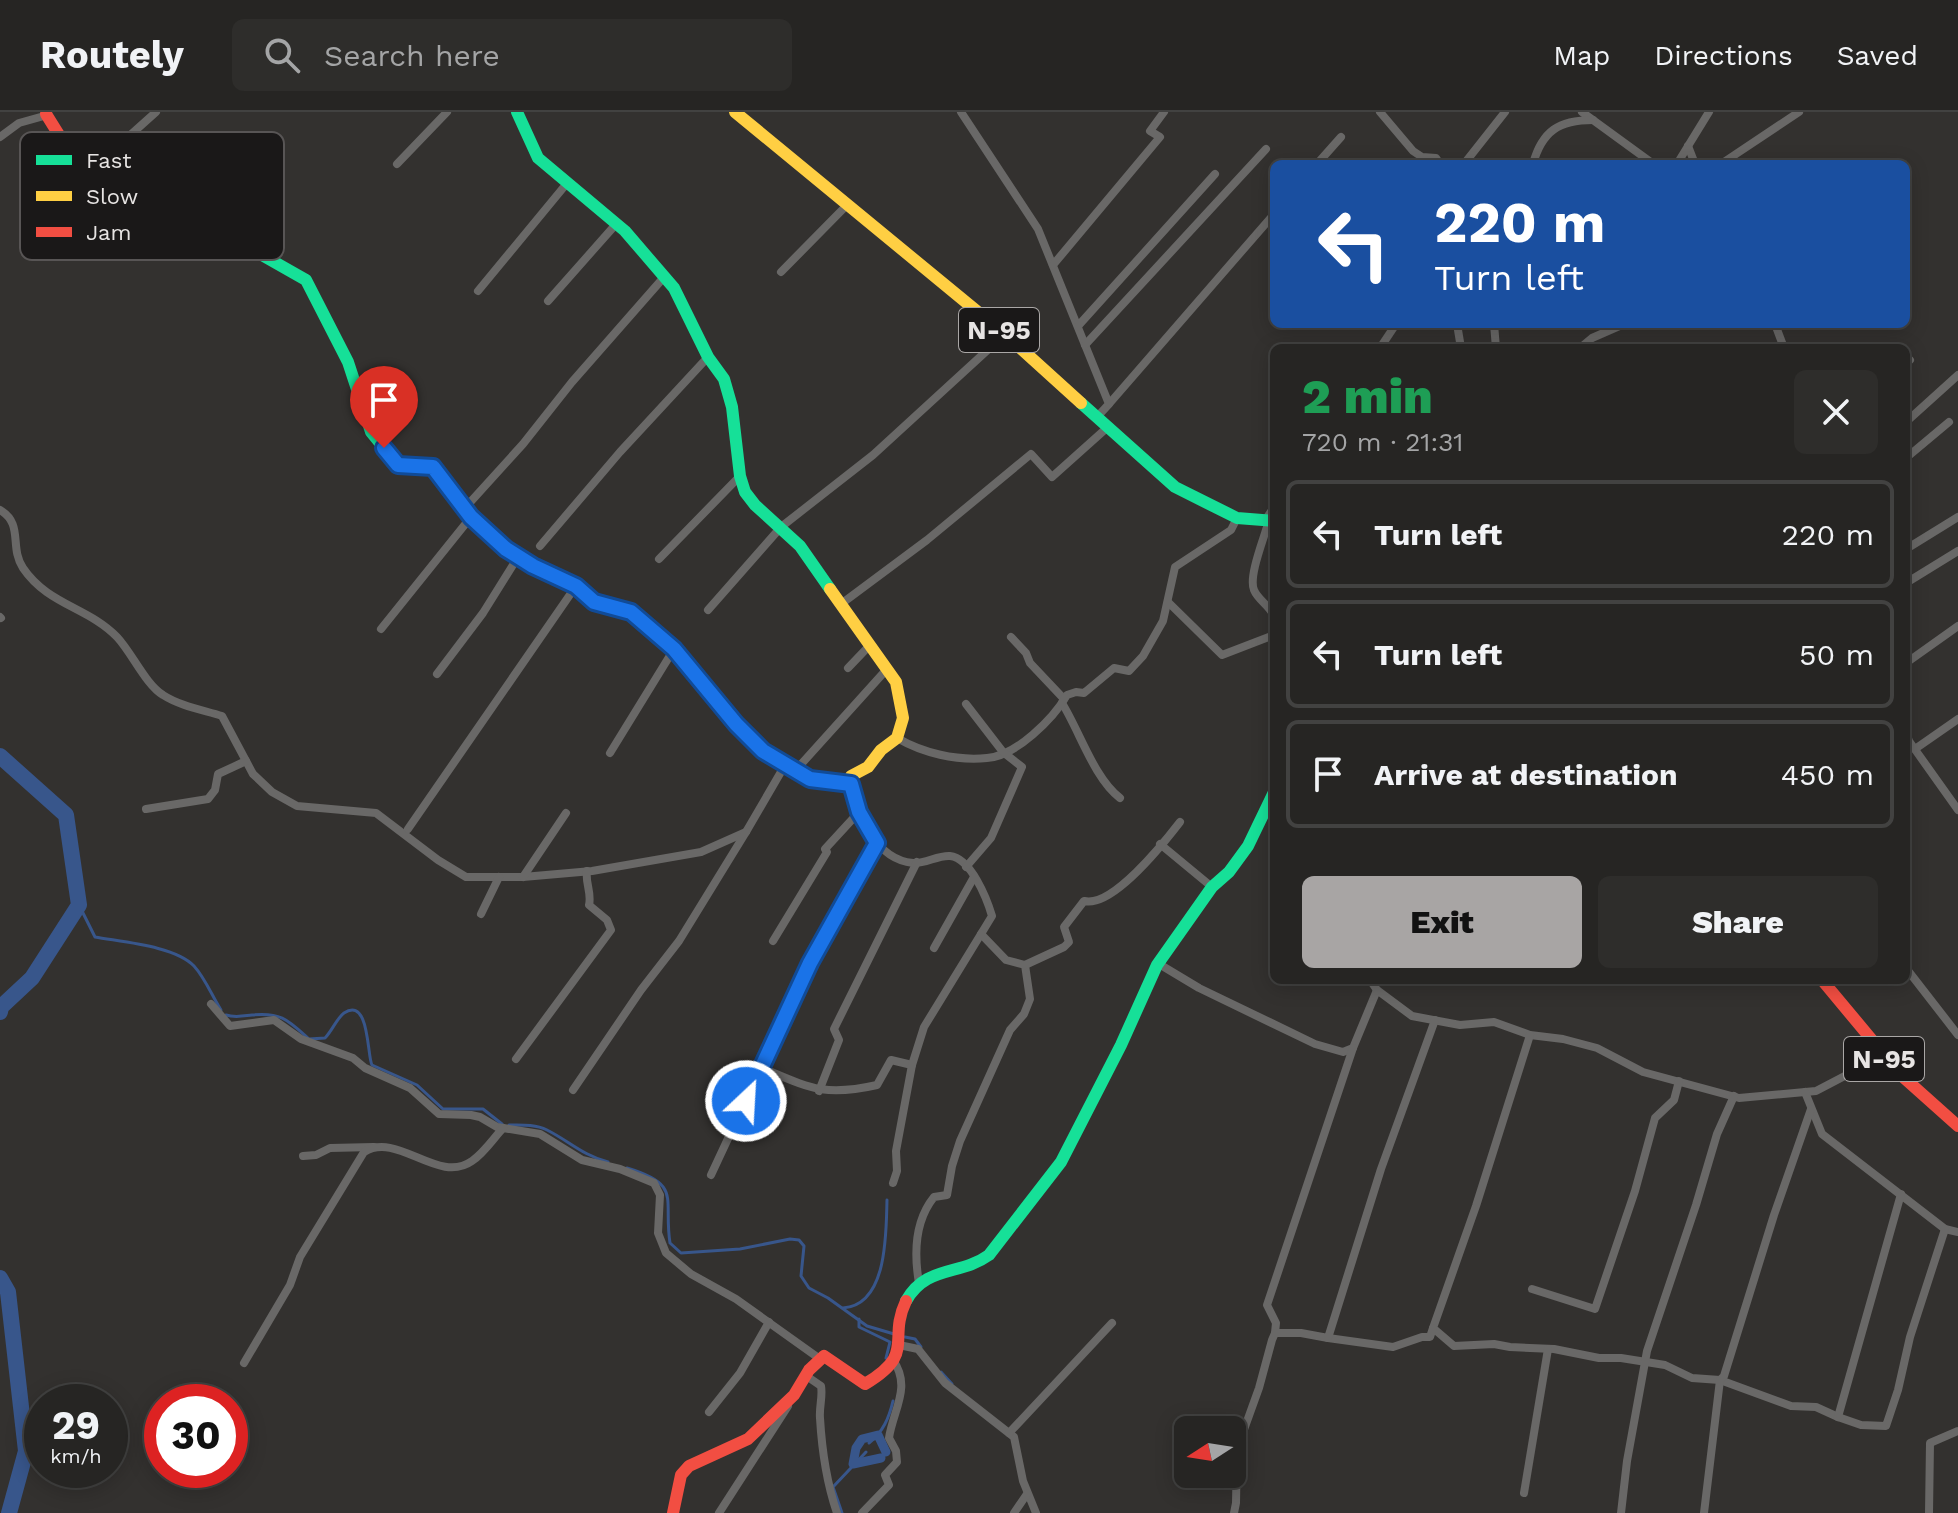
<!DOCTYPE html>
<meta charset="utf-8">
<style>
:root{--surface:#262523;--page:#2e2d2b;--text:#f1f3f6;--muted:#a4a5a6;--line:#424241;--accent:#a8a5a4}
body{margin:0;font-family:"Work Sans",sans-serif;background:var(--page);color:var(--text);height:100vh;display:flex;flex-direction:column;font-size:30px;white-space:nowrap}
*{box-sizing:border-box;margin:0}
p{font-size:26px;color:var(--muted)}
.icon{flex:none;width:44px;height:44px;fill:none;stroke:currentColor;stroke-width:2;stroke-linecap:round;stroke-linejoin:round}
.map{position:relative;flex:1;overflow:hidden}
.panel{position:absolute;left:1270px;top:232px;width:640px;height:640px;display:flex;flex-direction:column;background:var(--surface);border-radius:12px;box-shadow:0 4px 20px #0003,0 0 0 2px var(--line)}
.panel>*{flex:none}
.guide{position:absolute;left:1270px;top:48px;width:640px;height:168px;border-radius:12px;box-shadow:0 4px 20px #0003,0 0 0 2px var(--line);background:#1a4fa0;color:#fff;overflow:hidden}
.needle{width:52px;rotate:258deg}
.buttons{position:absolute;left:1174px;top:1304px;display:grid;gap:16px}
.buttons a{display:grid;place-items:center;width:72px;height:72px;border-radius:12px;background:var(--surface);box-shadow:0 4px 20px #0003,0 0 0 2px var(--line);font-size:40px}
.speed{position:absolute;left:24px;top:1272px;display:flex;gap:16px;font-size:40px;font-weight:700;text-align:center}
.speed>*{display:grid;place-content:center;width:104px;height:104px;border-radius:50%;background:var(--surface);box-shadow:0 4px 20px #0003,0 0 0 2px var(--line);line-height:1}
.speed small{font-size:20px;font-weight:400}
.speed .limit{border:12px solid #d22;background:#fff;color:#111}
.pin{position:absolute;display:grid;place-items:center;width:68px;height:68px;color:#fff;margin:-82px -34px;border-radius:50% 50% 50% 0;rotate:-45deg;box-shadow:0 0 8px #0007}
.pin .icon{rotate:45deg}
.me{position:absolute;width:88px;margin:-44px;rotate:25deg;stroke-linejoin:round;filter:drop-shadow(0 0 6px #0008)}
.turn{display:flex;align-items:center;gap:28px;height:168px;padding:0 32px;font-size:36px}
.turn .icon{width:104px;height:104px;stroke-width:2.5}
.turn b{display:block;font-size:56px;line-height:68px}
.round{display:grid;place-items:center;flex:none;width:84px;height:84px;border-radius:12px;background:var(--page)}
.headline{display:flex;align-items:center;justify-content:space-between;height:136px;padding:0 32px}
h1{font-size:48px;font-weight:800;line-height:60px;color:#1e9e55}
.cta{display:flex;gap:16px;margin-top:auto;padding:16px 32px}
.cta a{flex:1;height:92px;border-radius:12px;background:var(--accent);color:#111;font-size:32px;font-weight:800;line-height:92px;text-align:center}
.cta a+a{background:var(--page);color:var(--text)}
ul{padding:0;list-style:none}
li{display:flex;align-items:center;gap:24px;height:108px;margin:0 16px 12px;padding:0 16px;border:4px solid var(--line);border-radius:12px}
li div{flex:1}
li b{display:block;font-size:30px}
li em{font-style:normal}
header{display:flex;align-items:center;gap:48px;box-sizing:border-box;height:112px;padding:0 40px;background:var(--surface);border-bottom:2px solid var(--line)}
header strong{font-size:38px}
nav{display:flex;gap:44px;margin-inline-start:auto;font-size:28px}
.search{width:560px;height:72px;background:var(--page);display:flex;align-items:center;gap:20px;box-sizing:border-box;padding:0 28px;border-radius:12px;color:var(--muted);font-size:30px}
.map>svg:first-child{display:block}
</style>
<header>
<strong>Routely</strong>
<div class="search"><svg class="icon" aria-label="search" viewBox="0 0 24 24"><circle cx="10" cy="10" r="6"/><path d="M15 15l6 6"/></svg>Search here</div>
<nav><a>Map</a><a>Directions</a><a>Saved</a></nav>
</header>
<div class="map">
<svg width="1958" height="1401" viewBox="0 0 1958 1401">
<rect width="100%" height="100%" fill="#33312f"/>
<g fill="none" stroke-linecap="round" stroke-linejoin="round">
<g stroke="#38568b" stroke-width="3">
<path d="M79,793L95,825C122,830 175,834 194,854C205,866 212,884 221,898"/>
<path d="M226,903C235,906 243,904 252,903C281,900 288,908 309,927L325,926C332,919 337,906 344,901C370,884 367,945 372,953L417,973L443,997H483L502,1012"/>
<path d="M509,1013C521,1013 535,1012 547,1018C569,1029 582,1043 608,1050"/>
<path d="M627,1056C683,1073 663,1086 670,1131L681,1141L740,1137L790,1127L799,1128L804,1134L801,1164L809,1176L828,1186L867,1214L894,1222"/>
<path d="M843,1196C888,1193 886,1120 887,1088"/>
<polyline points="859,1207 859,1215 890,1230 886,1246"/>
<polyline points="905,1225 915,1227 921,1235"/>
<polyline points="941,1260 952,1272"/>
<path d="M869,1331C883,1320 889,1306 893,1289"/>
<polyline points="842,1401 833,1375 866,1340"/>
</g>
<polyline stroke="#38568b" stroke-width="9" points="881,1346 853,1352 856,1336 862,1327 878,1323 886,1340"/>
<g stroke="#38568b" stroke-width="16">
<polyline points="0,644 66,703 79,793 32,866 1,895 0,900"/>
<polyline points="0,1166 8,1180 26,1339 9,1401"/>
</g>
<g stroke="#696867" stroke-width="8">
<polyline points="961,0 1038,117 1109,292 1098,304"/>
<polyline points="1380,0 1413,39 1422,45 1436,46 1440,52"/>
<polyline points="1582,0 1652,51 1662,52"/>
<polyline points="0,25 19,11 44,4 48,1"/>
<polyline points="1688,34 1695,52"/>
<polyline points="108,43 156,0"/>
<polyline points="397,52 447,0"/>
<polyline points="1317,52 1341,25"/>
<polyline points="1464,52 1505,0"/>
<path d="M1533,52C1542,19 1559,8 1593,8"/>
<polyline points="1677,52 1709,0"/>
<polyline points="1721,52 1799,0"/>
<polyline points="1053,153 1160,25 1150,19 1164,0"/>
<polyline points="781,160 847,93"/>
<polyline points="478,179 568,70"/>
<polyline points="548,189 617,111"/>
<polyline points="1457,212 1461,236"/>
<polyline points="1494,212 1496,236"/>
<polyline points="1775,212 1784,236"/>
<polyline points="1078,214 1215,62"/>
<polyline points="1085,233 1266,37"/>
<polyline points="1380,236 1396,212"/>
<polyline points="1580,236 1592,226 1624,212"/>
<polyline points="1906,252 1910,248"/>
<polyline points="1109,292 1274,102"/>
<polyline points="1906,310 1958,263"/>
<polyline points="1906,346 1949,310"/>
<polyline points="465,396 523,332 572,270 665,164"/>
<path d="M0,398C24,412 9,435 23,456C48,493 88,495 117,525C132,541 146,573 163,583C180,594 203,598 222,604L253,662L272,680L297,694L376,701L438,748L466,765H523L592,759L701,740L746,720L785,653"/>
<polyline points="1266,407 1274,395"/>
<path d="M1269,408C1265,424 1248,464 1254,478C1258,488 1269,493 1274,504"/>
<polyline points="540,434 620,340 708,245"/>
<polyline points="1906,434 1911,434 1958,405"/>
<polyline points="659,447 740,364"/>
<polyline points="1906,471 1958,439"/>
<polyline points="1168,490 1222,543 1274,523"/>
<polyline points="841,492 927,428 1031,342 1052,365 1109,314"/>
<polyline points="708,498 781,415 873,343 1004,223"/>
<polyline points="0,505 1,506"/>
<polyline points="381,517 471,405"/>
<polyline points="1011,525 1026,541 1030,551 1064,587"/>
<polyline points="1906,551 1958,514"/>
<polyline points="848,556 870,533"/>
<polyline points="437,562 483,501 518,445"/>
<path d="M1062,591C1080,620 1094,666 1120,686"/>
<polyline points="1906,620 1909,629 1958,698"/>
<path d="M897,626C923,641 956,649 987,646C1016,644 1053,607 1067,583L1076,580L1084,581L1114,556L1129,559L1143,544L1163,509L1175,455L1231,418L1237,406"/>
<polyline points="1915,637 1958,607"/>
<polyline points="610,641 674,537"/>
<polyline points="795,659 887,557"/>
<path d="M851,672C860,704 874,747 913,751C925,752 938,743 950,744C971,746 987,787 992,804L981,822L1006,848L1025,853L1030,887L1024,902L1010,918L960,1029L952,1054L947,1083L934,1085C914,1110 914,1142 919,1171"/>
<polyline points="146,697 208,687 215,678 218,662 246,649"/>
<polyline points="408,717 576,474"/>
<polyline points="1160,732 1212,775"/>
<polyline points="966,755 991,726 1022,655 1003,640 966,592"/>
<polyline points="523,765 566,701"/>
<polyline points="481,802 499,765"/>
<polyline points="773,829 827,740 825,737 859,700"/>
<polyline points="934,836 974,765"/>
<path d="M1025,853L1064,835L1069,830L1064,815L1084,789C1112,796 1163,732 1180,710"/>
<polyline points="1157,853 1159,852 1199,876 1315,932 1343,940 1353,936 1377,878 1412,904 1460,913 1494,910 1530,923 1563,927 1597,936 1643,960 1739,986 1816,979 1881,945"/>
<polyline points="1906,856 1958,923"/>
<polyline points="1370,868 1377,878"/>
<polyline points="211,892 230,914 274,908 301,927 353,946 365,956 410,976 439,1002 471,1003 480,1005 497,1015 540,1022 582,1048 620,1057 654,1071 660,1083 658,1121 666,1141 691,1162 736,1187 820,1247"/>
<polyline points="1530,923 1476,1094 1433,1216 1454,1234 1494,1232 1510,1235 1554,1237 1599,1246 1621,1246 1665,1253 1692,1266 1720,1268 1791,1294 1816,1295 1838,1305"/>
<path d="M516,947L611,818L607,808L589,793C592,781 585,771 587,759"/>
<path d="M762,956C810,976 824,985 877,973L891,948L912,953"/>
<polyline points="573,978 641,878 679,829 746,720"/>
<polyline points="819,979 839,928 834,917 917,750"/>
<polyline points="1805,980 1822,1022 1945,1117 1958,1120"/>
<polyline points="303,1044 316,1043 330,1036 374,1035"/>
<polyline points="711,1063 810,851 877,731"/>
<polyline points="893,1071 897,1059 896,1039 912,953 924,915 981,822"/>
<polyline points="1901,1082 1838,1305 1861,1313 1886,1314 1898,1278 1910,1225 1945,1117"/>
<polyline points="1532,1177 1595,1197 1635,1079 1655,1006 1674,988 1679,969"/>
<polyline points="1275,1221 1276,1211 1267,1193 1353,936"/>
<polyline points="1328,1226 1393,1235 1422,1225 1430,1225 1433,1216"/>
<polyline points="899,1233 918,1237 945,1271 1014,1325 1023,1369 1036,1401"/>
<path d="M244,1251L290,1173L300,1145L364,1040C398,1019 438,1073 472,1049C484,1041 493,1027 503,1016"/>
<path d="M805,1263L821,1274C823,1284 819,1295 820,1306C822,1340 826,1369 837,1401"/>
<polyline points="709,1300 740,1261 769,1210"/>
<polyline points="1009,1321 1112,1211"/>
<polyline points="1524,1381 1548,1237"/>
<polyline points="719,1401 788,1294"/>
<path d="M862,1401L889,1373L885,1363L897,1350L896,1339L889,1326C893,1298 912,1275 893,1248"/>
<polyline points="1014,1401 1027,1382"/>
<polyline points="1234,1401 1236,1391 1237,1337 1259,1276 1272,1228 1275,1221 1301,1221 1328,1226 1381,1057 1435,908"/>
<polyline points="1621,1401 1627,1349 1647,1239 1696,1093 1717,1022 1734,984"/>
<polyline points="1704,1401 1720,1268 1724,1264 1774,1103 1811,997"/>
<polyline points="1929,1401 1930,1331 1958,1319"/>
</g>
<g stroke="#16e098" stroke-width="12">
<polyline points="517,0 538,46 625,119 674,176 708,245 724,267 732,295 740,364 745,380 755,393 800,434 830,477"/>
<polyline points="262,143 306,168 348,250 371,320 398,353 433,355 476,408 505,437 575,473 593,490 629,499 656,520 739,614 772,645"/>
<polyline points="1081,291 1175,375 1237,406 1274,409"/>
<path d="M906,1189C926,1153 960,1164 989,1143L1061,1050L1121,933L1157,853L1212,775L1229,760L1248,734L1274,680"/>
</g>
<g stroke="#ffcf43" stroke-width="12">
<polyline points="735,0 1007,224 1081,291"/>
<polyline points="772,645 809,666 851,672 851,664 868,655 881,638 897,626 903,606 896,570 830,477"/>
</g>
<g stroke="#f24e42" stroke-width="12">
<polyline points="46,2 74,47 156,84 202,132 246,133 262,143"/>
<polyline points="1822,868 1902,964 1958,1014"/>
<path d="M673,1401L681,1363L689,1354L748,1327L794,1283L809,1258L824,1244L865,1272C917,1241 887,1229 906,1189"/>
</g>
</g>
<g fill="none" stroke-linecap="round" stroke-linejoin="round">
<defs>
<polyline id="route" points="384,336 398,353 433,355 471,405 506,437 533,454 576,474 594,490 631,500 674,537 736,612 763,639 810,667 851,672 859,700 877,731 810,851 746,989"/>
</defs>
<use href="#route" stroke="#114b97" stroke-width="20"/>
<use href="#route" stroke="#1a73e8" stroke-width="14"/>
</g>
<g text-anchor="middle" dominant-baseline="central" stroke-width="8" stroke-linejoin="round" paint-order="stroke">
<g fill="#1a1818" stroke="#aaa7a6" stroke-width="2">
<rect x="959" y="196" width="80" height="44" rx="6"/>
<rect x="1844" y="925" width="80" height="44" rx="6"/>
</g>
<g font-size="26" font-weight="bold" fill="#e7e4e3">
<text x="999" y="218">N-95</text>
<text x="1884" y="947">N-95</text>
</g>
</g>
<rect x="20" y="20" width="264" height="128" rx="12" fill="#1a1818" stroke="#585555" stroke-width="2"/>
<rect x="36" y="43" width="36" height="10" fill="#16e098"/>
<rect x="36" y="79" width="36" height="10" fill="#ffcf43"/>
<rect x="36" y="115" width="36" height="10" fill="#f24e42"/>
<g font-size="22" fill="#e7e4e3">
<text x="86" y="56">Fast</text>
<text x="86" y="92">Slow</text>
<text x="86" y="128">Jam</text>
</g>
</svg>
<div class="buttons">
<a><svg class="needle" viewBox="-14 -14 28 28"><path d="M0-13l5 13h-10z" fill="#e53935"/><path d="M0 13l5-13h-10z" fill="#a4a5a6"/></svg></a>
</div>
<div class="speed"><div>29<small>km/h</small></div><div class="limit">30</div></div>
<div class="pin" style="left:384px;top:336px;background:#d93025"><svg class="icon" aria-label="arrive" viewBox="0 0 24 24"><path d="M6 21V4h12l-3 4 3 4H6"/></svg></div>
<svg class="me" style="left:746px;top:989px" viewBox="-20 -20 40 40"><circle r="17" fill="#1a73e8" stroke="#fff" stroke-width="3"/><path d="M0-11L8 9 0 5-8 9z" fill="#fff"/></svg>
<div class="guide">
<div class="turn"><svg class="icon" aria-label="left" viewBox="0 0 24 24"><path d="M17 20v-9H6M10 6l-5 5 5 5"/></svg><div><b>220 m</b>Turn left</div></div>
</div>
<section class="panel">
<div class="headline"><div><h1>2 min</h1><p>720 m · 21:31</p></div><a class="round"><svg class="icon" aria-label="close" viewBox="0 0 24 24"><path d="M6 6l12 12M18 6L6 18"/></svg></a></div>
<ul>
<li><svg class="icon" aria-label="left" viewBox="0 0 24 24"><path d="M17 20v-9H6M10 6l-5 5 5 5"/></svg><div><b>Turn left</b></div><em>220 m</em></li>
<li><svg class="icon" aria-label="left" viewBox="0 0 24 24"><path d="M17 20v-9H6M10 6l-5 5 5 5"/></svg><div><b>Turn left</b></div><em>50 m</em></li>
<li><svg class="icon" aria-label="arrive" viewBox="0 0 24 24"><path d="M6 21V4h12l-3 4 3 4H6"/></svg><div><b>Arrive at destination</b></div><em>450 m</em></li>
</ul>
<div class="cta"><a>Exit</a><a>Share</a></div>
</section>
</div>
